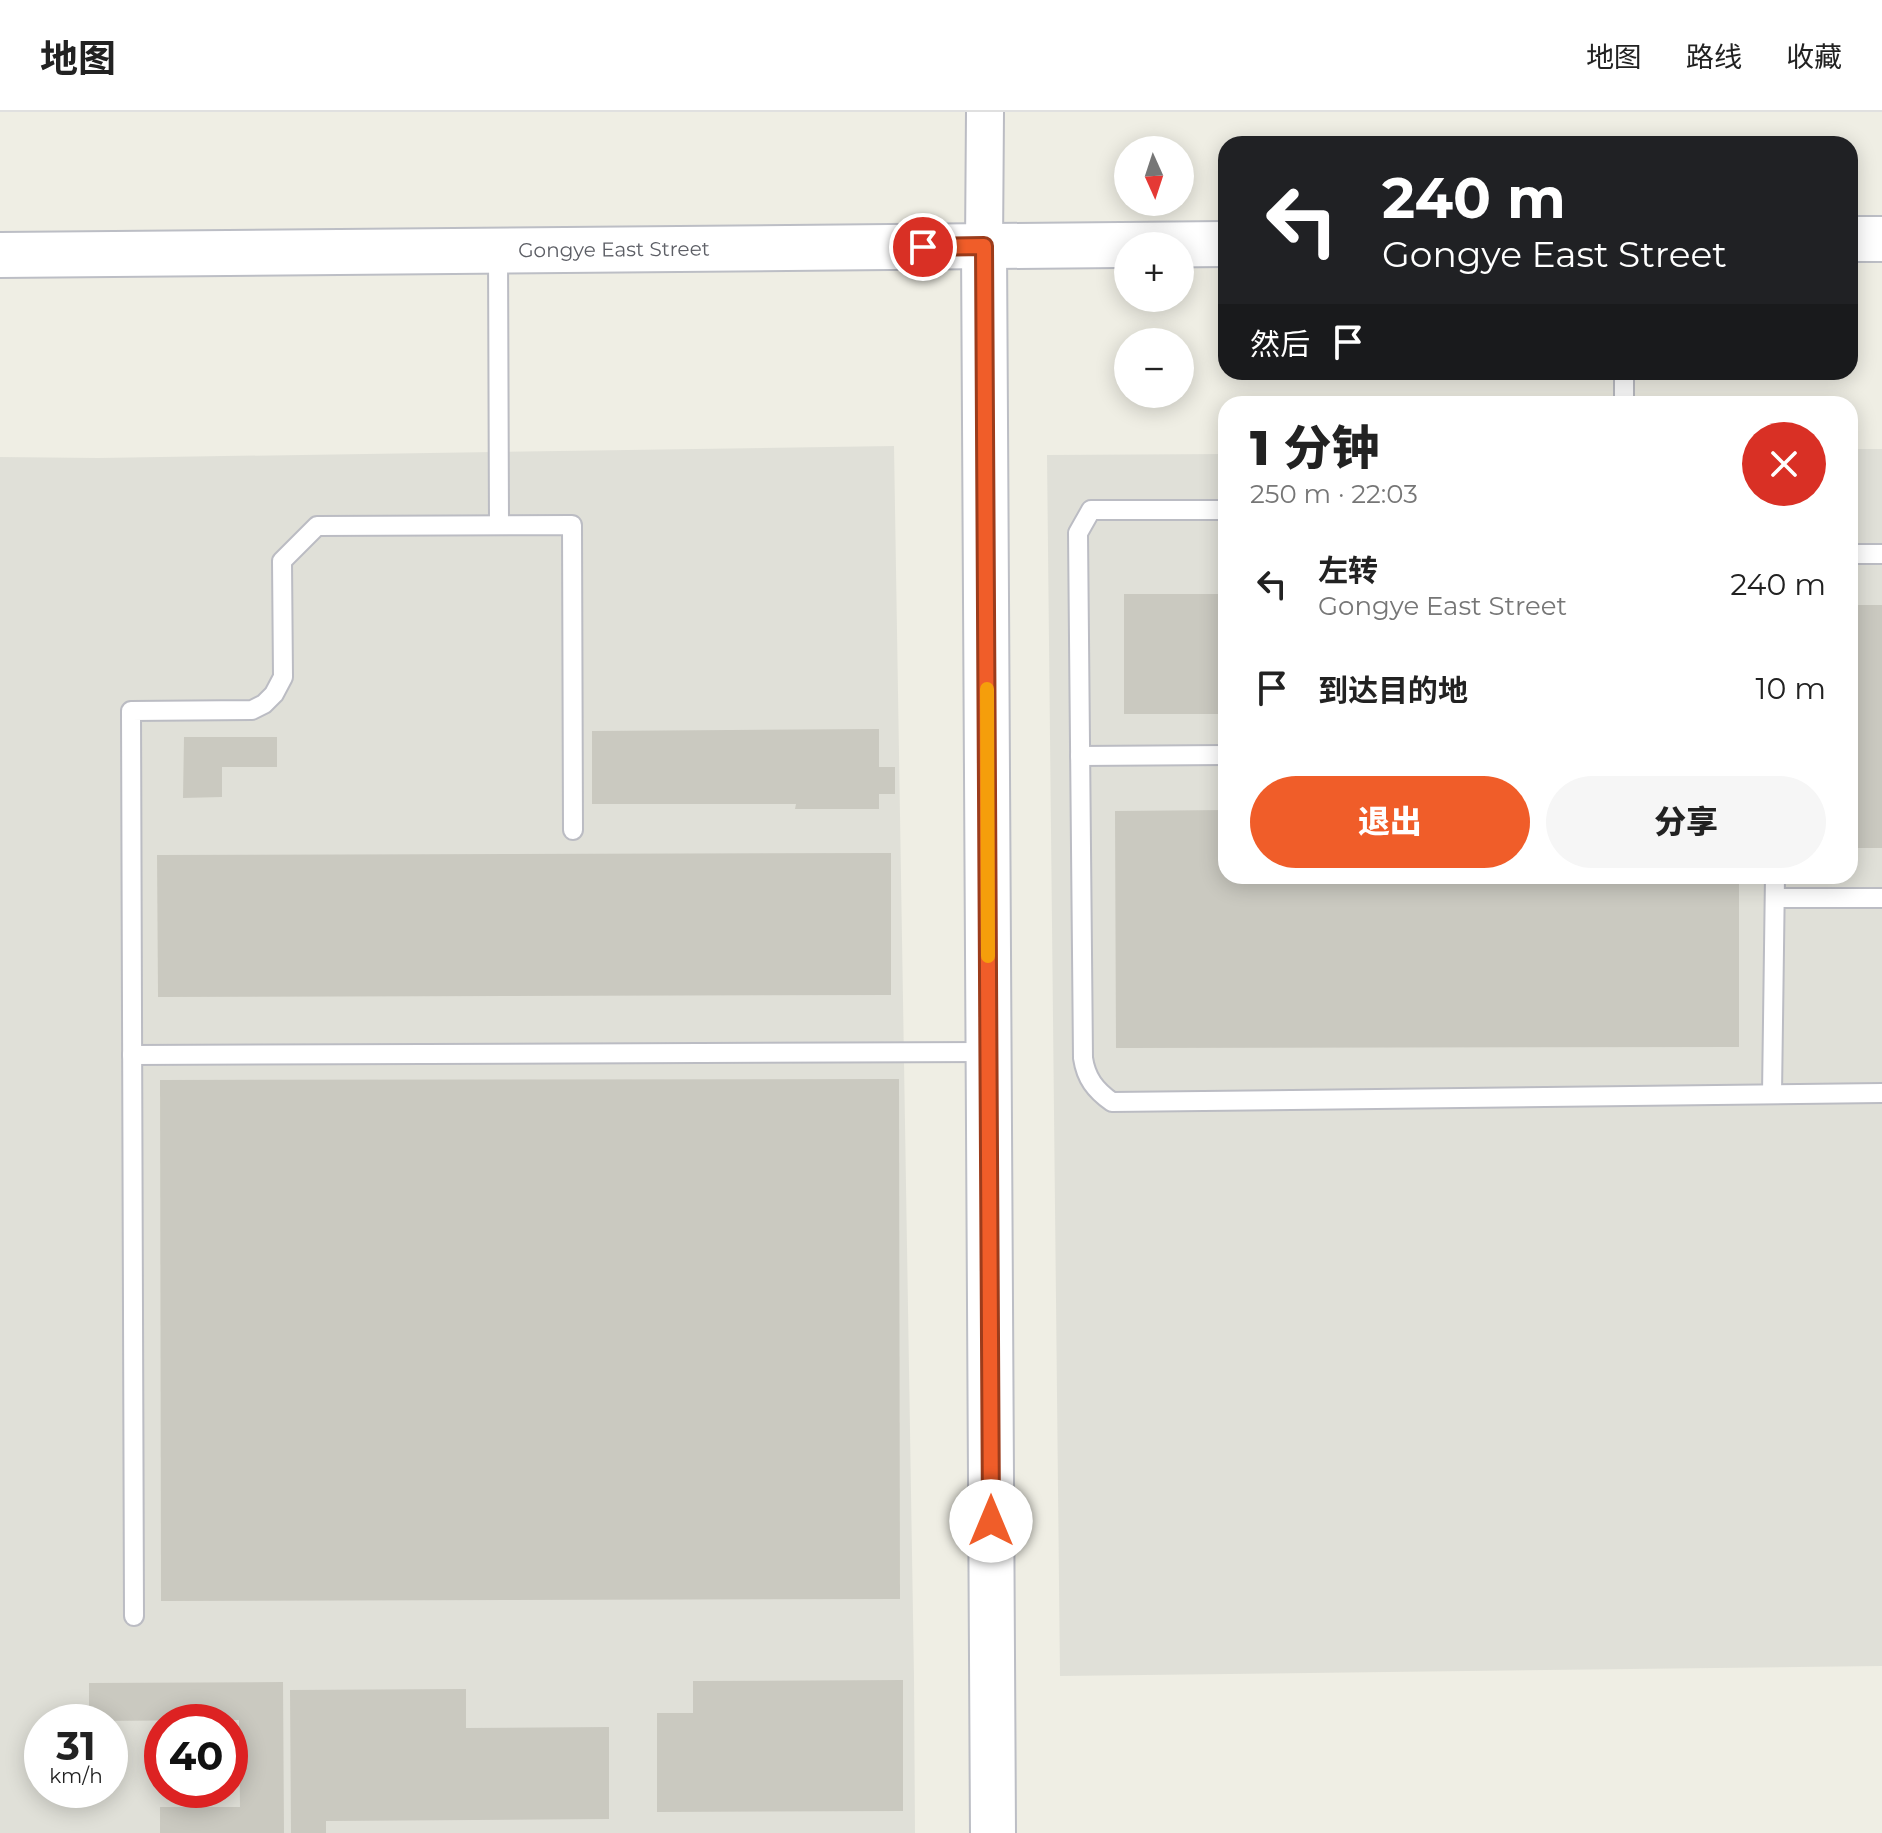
<!DOCTYPE html>
<html lang="zh">
<meta charset="utf-8">
<style>
:root{--surface:#fff;--page:#f6f6f6;--text:#222;--muted:#767676;--line:#e0e0e0;--accent:#f05d29}
body{margin:0;font-family:Montserrat,"Noto Sans SC",sans-serif;background:var(--page);color:var(--text);height:100vh;display:flex;flex-direction:column;font-size:30px;white-space:nowrap}
*{box-sizing:border-box;margin:0}
p{font-size:26px;color:var(--muted)}
.icon{flex:none;width:44px;height:44px;fill:none;stroke:currentColor;stroke-width:2;stroke-linecap:round;stroke-linejoin:round}
.map{position:relative;flex:1;overflow:hidden}
.drawer{position:absolute;left:1218px;top:284px;width:640px;height:488px;display:flex;flex-direction:column;background:var(--surface);border-radius:24px;box-shadow:0 4px 20px #0003}
.drawer>*{flex:none}
.hud{position:absolute;left:1218px;top:24px;width:640px;height:244px;border-radius:24px;box-shadow:0 4px 20px #0003;background:#202124;color:#fff;overflow:hidden}
.needle{width:52px;rotate:177deg}
.tools{position:absolute;left:1114px;top:24px;display:grid;gap:16px}
.tools a{display:grid;place-items:center;width:80px;height:80px;border-radius:50%;background:var(--surface);box-shadow:0 4px 20px #0003;font-size:40px}
.speed{position:absolute;left:24px;top:1592px;display:flex;gap:16px;font-size:40px;font-weight:700;text-align:center}
.speed>*{display:grid;place-content:center;width:104px;height:104px;border-radius:50%;background:var(--surface);box-shadow:0 4px 20px #0003;line-height:1}
.speed small{font-size:20px;font-weight:400}
.speed .limit{border:12px solid #d22;background:#fff;color:#111}
.pin{position:absolute;display:grid;place-items:center;width:68px;height:68px;color:#fff;margin:-34px;border:4px solid #fff;border-radius:50%;box-shadow:0 2px 8px #0007}
.me{position:absolute;width:88px;margin:-44px;rotate:0deg;stroke-linejoin:round;filter:drop-shadow(0 0 6px #0008)}
.turn{display:flex;align-items:center;gap:28px;height:168px;padding:0 32px;font-size:36px}
.turn .icon{width:104px;height:104px;stroke-width:2.5}
.turn b{display:block;font-size:56px;line-height:68px}
.then{display:flex;align-items:center;height:76px;padding:0 32px;background:#0003;gap:16px;font-size:30px}
.round{display:grid;place-items:center;flex:none;width:84px;height:84px;border-radius:42px;background:var(--page)}
.head{display:flex;align-items:center;justify-content:space-between;height:136px;padding:0 32px}
h1{font-size:48px;font-weight:800;line-height:60px}
.primary-button{display:flex;gap:16px;margin-top:auto;padding:16px 32px}
.primary-button a{flex:1;height:92px;border-radius:48px;background:var(--accent);color:#fff;font-size:32px;font-weight:800;line-height:92px;text-align:center}
.primary-button a+a{background:var(--page);color:var(--text)}
ul{padding:0;list-style:none}
li{display:flex;align-items:center;gap:24px;height:104px;padding:0 32px}
li div{flex:1}
li b{display:block;font-size:30px}
li em{font-style:normal}
header{display:flex;align-items:center;gap:48px;box-sizing:border-box;height:112px;padding:0 40px;background:var(--surface);border-bottom:2px solid var(--line)}
header strong{font-size:38px}
nav{display:flex;gap:44px;margin-inline-start:auto;font-size:28px}
.map>svg:first-child{display:block}
</style>
<header>
<strong>地图</strong>
<nav><a>地图</a><a>路线</a><a>收藏</a></nav>
</header>
<div class="map">
<svg width="1882" height="1721" viewBox="0 0 1882 1721">
<rect width="100%" height="100%" fill="#efeee4"/>
<g fill="#e0e0d8" fill-rule="evenodd">
<path d="M894,334L914,1565L915,1721H0V345L98,346ZM42,1610H110V1678H42ZM162,1610H230V1678H162Z"/>
<polygon points="1850,337 1882,337 1882,1554 1060,1564 1047,343 1226,342 1226,764 1850,764"/>
</g>
<g fill="#cac9c0">
<rect x="1124" y="482" width="102" height="120"/>
<rect x="1850" y="493" width="32" height="243"/>
<polygon points="879,617 879,655 895,655 895,682 879,682 879,697 795,697 796,692 592,692 592,619"/>
<polygon points="184,625 277,625 277,655 222,655 222,685 183,686"/>
<polygon points="1226,698 1226,764 1739,764 1739,935 1116,936 1115,699"/>
<polygon points="891,741 891,883 158,885 157,743"/>
<polygon points="899,967 900,1487 161,1489 160,968"/>
<polygon points="903,1568 903,1699 657,1700 657,1601 693,1601 693,1569"/>
<polygon points="283,1570 284,1721 160,1721 160,1695 240,1695 239,1608 89,1609 89,1571"/>
<polygon points="466,1577 466,1616 609,1615 609,1707 326,1709 326,1721 291,1721 290,1578"/>
</g>
<g fill="none" stroke-linecap="round" stroke-linejoin="round">
<defs>
<g id="lane">
<polyline points="498,139 499,413"/>
<polyline points="1624,292 1624,260"/>
<path d="M1226,398H1091L1078,421L1083,946C1086,966 1095,978 1112,990L1882,981"/>
<polyline points="1850,442 1882,442"/>
<polyline points="1080,644 1226,643"/>
<polyline points="1775,786 1882,786"/>
<polyline points="132,943 989,940"/>
<polyline points="1772,982 1775,764"/>
<polyline points="134,1504 131,599 252,598 264,592 274,582 283,565 282,449 317,414 572,413 573,718"/>
</g>
<polyline id="street" points="984,134 985,0"/>
<g id="secondary">
<polyline points="1850,127 1882,127"/>
<polyline points="984,134 993,1721"/>
<path id="s1" d="M0,143L1226,132"/>
</g>
</defs>
<use href="#lane" stroke="#bbbcc3" stroke-width="22"/>
<use href="#street" stroke="#bbbcc3" stroke-width="40"/>
<use href="#secondary" stroke="#bcbec5" stroke-width="48"/>
<use href="#lane" stroke="#fff" stroke-width="18"/>
<use href="#street" stroke="#fff" stroke-width="36"/>
<use href="#secondary" stroke="#fff" stroke-width="44"/>
</g>
<g fill="none" stroke-linecap="round" stroke-linejoin="round">
<defs>
<polyline id="route" points="923,135 984,134 991,1409"/>
</defs>
<use href="#route" stroke="#9c3c1b" stroke-width="20"/>
<use href="#route" stroke="#f05d29" stroke-width="14"/>
<polyline stroke="#f59e0b" stroke-width="14" points="987,577 988,844"/>
</g>
<g text-anchor="middle" dominant-baseline="central" stroke-width="6" stroke-linejoin="round" paint-order="stroke">
<g font-size="20" fill="#5c5e65" stroke="#fff">
<text stroke="none"><textPath href="#s1" startOffset="614">Gongye East Street</textPath></text>
</g>
</g>
</svg>
<div class="tools">
<a><svg class="needle" viewBox="-14 -14 28 28"><path d="M0-13l5 13h-10z" fill="#e53935"/><path d="M0 13l5-13h-10z" fill="#767676"/></svg></a>
<a>+</a>
<a>−</a>
</div>
<div class="speed"><div>31<small>km/h</small></div><div class="limit">40</div></div>
<div class="pin" style="left:923px;top:135px;background:#d93025"><svg class="icon" aria-label="arrive" viewBox="0 0 24 24"><path d="M6 21V4h12l-3 4 3 4H6"/></svg></div>
<svg class="me" style="left:991px;top:1409px" viewBox="-20 -20 40 40"><circle r="19" fill="#fff"/><path d="M0-13L10 11 0 6-10 11z" fill="#f05d29"/></svg>
<div class="hud">
<div class="turn"><svg class="icon" aria-label="left" viewBox="0 0 24 24"><path d="M17 20v-9H6M10 6l-5 5 5 5"/></svg><div><b>240 m</b>Gongye East Street</div></div>
<div class="then">然后<svg class="icon" aria-label="arrive" viewBox="0 0 24 24"><path d="M6 21V4h12l-3 4 3 4H6"/></svg></div>
</div>
<section class="drawer">
<div class="head"><div><h1>1 分钟</h1><p>250 m · 22:03</p></div><a class="round" style="background:#d93025;color:#fff"><svg class="icon" aria-label="close" viewBox="0 0 24 24"><path d="M6 6l12 12M18 6L6 18"/></svg></a></div>
<ul>
<li><svg class="icon" aria-label="left" viewBox="0 0 24 24"><path d="M17 20v-9H6M10 6l-5 5 5 5"/></svg><div><b>左转</b><p>Gongye East Street</p></div><em>240 m</em></li>
<li><svg class="icon" aria-label="arrive" viewBox="0 0 24 24"><path d="M6 21V4h12l-3 4 3 4H6"/></svg><div><b>到达目的地</b></div><em>10 m</em></li>
</ul>
<div class="primary-button"><a>退出</a><a>分享</a></div>
</section>
</div>
